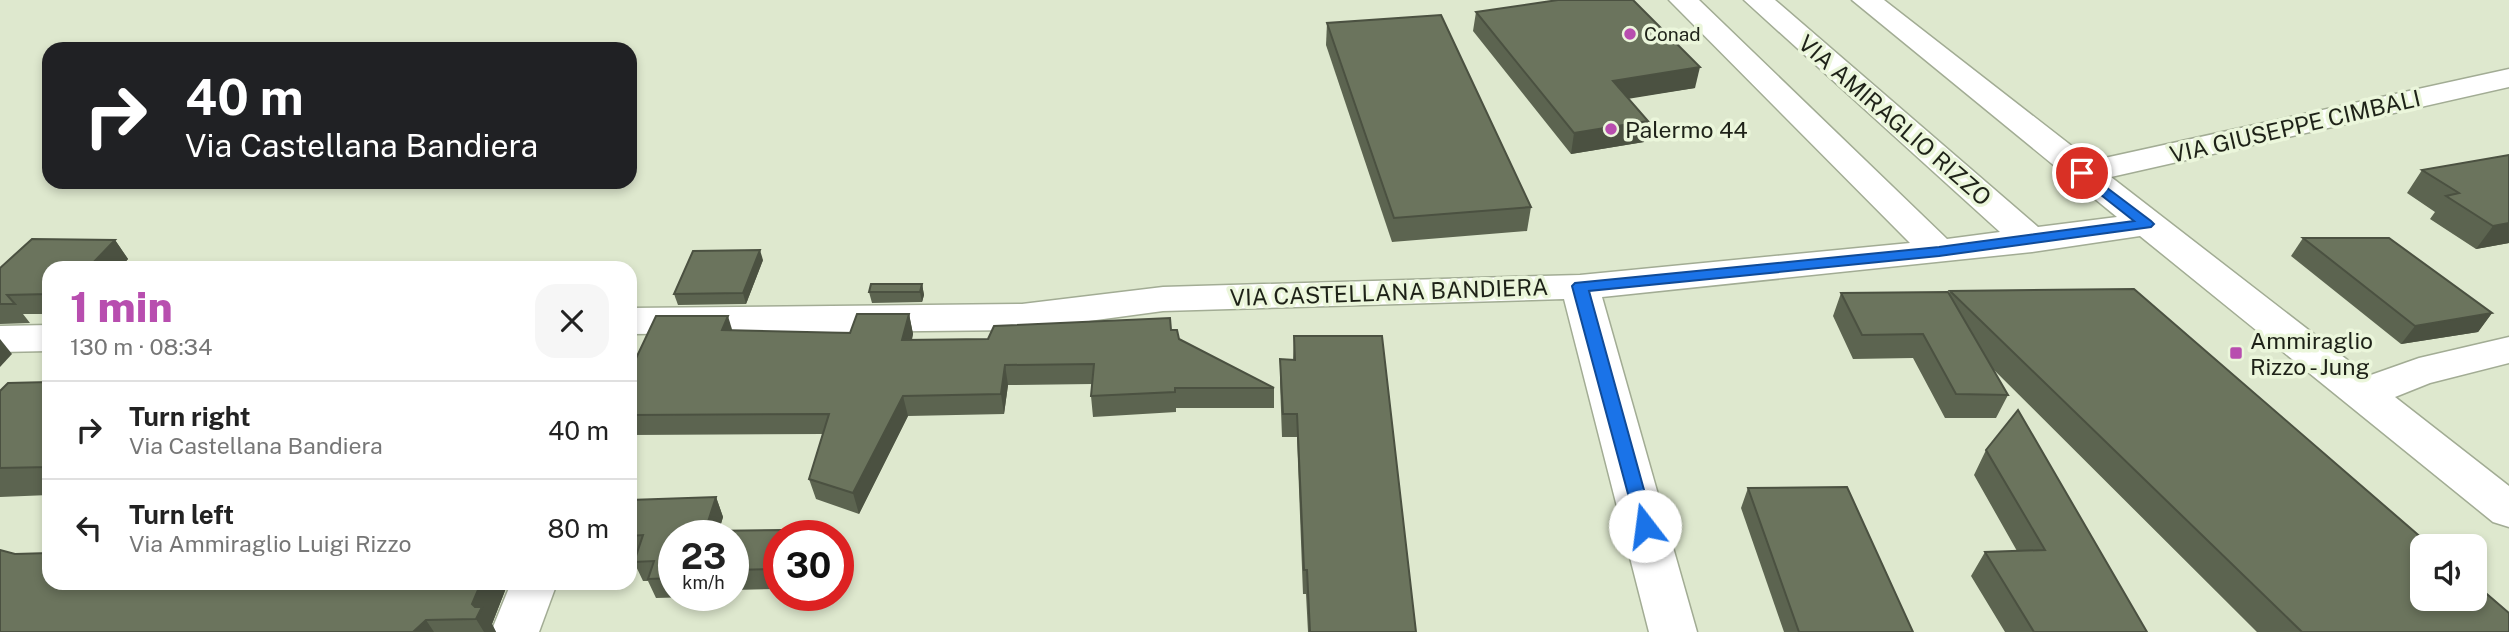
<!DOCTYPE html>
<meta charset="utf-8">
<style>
:root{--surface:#fff;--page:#f6f6f6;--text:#222;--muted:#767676;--line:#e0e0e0;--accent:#b84eaf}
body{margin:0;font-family:"Public Sans",sans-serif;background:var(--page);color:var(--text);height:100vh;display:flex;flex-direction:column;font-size:26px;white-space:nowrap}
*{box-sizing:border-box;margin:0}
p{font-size:23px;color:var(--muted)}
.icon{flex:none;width:38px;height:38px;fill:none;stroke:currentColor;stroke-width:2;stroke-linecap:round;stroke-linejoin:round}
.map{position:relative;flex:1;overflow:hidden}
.side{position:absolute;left:42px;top:261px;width:595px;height:329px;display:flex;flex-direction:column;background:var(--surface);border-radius:21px;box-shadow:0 4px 10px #0003}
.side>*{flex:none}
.banner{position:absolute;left:42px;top:42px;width:595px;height:147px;border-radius:21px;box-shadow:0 4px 10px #0003;background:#202124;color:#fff;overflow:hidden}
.buttons{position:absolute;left:2410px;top:534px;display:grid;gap:14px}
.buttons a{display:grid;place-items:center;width:77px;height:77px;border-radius:14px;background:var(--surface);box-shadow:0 4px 10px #0003;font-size:35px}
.speed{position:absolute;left:658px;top:520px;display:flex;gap:14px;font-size:35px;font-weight:700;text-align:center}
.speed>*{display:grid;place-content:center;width:91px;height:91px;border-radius:50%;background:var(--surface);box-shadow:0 4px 10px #0003;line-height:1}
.speed small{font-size:18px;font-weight:400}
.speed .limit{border:10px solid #d22;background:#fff;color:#111}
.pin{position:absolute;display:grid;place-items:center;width:60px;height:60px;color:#fff;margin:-30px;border:4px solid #fff;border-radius:50%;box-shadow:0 2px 7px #0007}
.me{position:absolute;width:77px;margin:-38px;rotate:345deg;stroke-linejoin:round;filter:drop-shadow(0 0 5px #0008)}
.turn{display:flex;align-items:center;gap:24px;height:147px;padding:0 28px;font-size:32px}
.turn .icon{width:91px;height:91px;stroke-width:2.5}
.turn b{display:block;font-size:49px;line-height:60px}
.round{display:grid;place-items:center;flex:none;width:74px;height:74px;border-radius:21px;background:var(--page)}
.overview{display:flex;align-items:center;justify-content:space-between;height:119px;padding:0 28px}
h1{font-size:42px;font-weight:800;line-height:52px;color:var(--accent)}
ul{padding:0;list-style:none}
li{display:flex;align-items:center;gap:21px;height:98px;padding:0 28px;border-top:2px solid var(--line)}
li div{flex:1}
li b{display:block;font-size:26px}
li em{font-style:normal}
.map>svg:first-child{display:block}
</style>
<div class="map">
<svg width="2509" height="632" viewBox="0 0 2509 632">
<rect width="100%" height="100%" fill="#dee8ce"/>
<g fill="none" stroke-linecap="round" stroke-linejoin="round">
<defs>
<g id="minor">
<polygon points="1669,0 1699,0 1947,239 2000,232 1744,0 1775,0 2038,227 2117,217 1852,0 1884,0 2091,161 2509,69 2509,87 2111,177 2368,376 2419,358 2509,337 2509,363 2430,383 2395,397 2509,486 2509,527 2493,522 2140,236 2032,252 1602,297 1697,632 1649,632 1564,299 1163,311 1022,330 630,334 630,308 1022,304 1163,287 1580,275 1910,243"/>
<polygon points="49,325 49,351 0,352 0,326"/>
<polygon points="511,583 557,583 539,632 491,632"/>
</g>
</defs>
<use href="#minor" stroke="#a2ac94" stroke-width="3"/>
<use href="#minor" fill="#fff" fill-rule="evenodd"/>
</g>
<g fill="#5c6450">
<polygon points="1476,12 1695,88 1628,98 1644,142 1571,154 1473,31"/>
<polygon points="1327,23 1531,207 1527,231 1392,242 1326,45"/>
<polygon points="2509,155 2509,243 2476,249 2430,219 2435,212 2407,193 2422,170"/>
<polygon points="2303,238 2492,313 2478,332 2401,344 2291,256"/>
<polygon points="115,240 128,259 120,268 49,268 49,314 23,314 30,323 0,324 0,268"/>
<polygon points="763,260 746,304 678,305 674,294"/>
<polygon points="922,284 924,295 922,302 872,303 869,292"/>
<polygon points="1950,291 2509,632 2257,632 1993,369 2008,395 1996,418 1945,418 1913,358 1853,359 1833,316 1841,293 1949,293"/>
<polygon points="909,314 913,334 912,340 988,339 1171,330 1179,339 1274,388 1274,408 1176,408 1176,412 1093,417 1091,396 1092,384 1008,385 1004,414 908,416 859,514 816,499 809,479 823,434 630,435 630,371 733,331 850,333"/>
<polygon points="1294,336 1416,632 1308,632 1306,594 1303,594 1297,437 1282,437 1280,383 1280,359 1293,360"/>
<polygon points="49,382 49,495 0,497 0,391"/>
<polygon points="1986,450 2147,632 2005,632 1971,576 1985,552 2017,551 1974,475"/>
<polygon points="1748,488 1913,632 1784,632 1741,508"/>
<polygon points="716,497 723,517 719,531 782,530 784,536 779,536 779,589 733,590 733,536 674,536 674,595 730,595 729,596 656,598 648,581 643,581 634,562 636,556 630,557 630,500"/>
<polygon points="15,554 49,583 508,583 492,624 496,632 0,632"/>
</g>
<g fill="#4b5141">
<polygon points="1700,67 1695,88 1609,102 1613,81"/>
<polygon points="1648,121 1644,142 1571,154 1574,133"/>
<polygon points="2509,223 2509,243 2476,249 2493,226"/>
<polygon points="115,240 128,259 120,268 88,268"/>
<polygon points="760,250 763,260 746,304 743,293"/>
<polygon points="922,284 924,295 922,302 920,292"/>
<polygon points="2492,313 2478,332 2401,344 2415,326"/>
<polygon points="909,314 913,334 906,360 902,340"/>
<polygon points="728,316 734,336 722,330"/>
<polygon points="0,339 12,354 0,367"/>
<polygon points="1005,365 1008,385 1004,414 1001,394"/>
<polygon points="903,396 908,416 859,514 853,493"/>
<polygon points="716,497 723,517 717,536 705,531"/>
<polygon points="779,543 779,589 772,569"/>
<polygon points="481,583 508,583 492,624 496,632 484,632 476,619 472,604"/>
<polygon points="426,620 434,632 413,632"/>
</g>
<g fill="#6b745d" stroke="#4b5141" stroke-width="2">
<polygon points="1558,0 1633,0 1700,67 1613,81 1648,121 1574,133 1476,12"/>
<polygon points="1441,15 1531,207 1394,218 1327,23"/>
<polygon points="2509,155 2509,223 2493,226 2446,196 2459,193 2422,170"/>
<polygon points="2303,238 2389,238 2492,313 2415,326"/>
<polygon points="32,239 115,240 88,268 49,268 49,294 7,295 15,304 0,304 0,268"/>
<polygon points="760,250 743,293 674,294 693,251"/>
<polygon points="871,284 922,284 920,292 869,292"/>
<polygon points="2134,289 2431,546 2422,546 2422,598 2474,598 2474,583 2509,613 2509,632 2302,632 1950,291"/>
<polygon points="1948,292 2008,395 1956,394 1923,334 1862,335 1841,293"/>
<polygon points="857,314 909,314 902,340 988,339 994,326 1170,318 1171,330 1177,330 1179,339 1274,388 1175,388 1175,392 1091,396 1094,364 1005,365 1001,394 903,396 853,493 809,479 829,414 630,415 630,371 656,316 728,316 722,330 850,333"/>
<polygon points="1294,336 1382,336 1416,632 1310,632 1307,570 1304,570 1297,414 1283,414 1280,359 1295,360"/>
<polygon points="49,382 49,467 0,468 0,391 8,383"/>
<polygon points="2018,410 2147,632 2034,632 1985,552 2045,550 1986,450"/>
<polygon points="1847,487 1913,632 1799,632 1748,488"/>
<polygon points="716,497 705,531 782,530 781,536 779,536 779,543 772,569 733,570 733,536 674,536 674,578 648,579 654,561 634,562 643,535 630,536 630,500"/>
<polygon points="0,550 15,554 49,553 49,583 481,583 472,604 475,607 482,607 476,619 426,620 413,632 0,632"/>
</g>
<polygon fill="#1a73e8" stroke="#114b97" stroke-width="2" points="2082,169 2151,221 2154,224 2151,227 1939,256 1589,291 1654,526 1651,531 1645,533 1638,531 1572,286 1575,283 1939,247 2134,221 2077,176 2077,170"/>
<g fill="#b84eaf" stroke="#ebf6db" stroke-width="2.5">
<circle cx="1630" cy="34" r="7"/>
<circle cx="1611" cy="129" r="7"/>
<rect x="2229" y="346" width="14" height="14" rx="3.5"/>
</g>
<g text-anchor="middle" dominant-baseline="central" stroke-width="7" stroke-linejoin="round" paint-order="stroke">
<g font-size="19" fill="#1e2218" stroke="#ebf6db" text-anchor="start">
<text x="1644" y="34">Conad</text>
</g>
<g font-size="23" fill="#1e2218" stroke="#ebf6db">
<text transform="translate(1895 120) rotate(41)">VIA AMIRAGLIO RIZZO</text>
<text transform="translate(2295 126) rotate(-13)">VIA GIUSEPPE CIMBALI</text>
<text transform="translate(1389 292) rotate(-2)">VIA CASTELLANA BANDIERA</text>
</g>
<g font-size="23" fill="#1e2218" stroke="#ebf6db" text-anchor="start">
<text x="1625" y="129">Palermo 44</text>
<text x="2250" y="340">Ammiraglio<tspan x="2250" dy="26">Rizzo - Jung</tspan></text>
</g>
</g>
</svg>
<div class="buttons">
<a><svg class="icon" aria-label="sound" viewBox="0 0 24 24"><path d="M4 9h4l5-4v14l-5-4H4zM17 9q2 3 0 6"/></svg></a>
</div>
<div class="speed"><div>23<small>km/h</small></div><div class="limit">30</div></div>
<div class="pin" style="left:2082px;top:173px;background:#d93025"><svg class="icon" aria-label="arrive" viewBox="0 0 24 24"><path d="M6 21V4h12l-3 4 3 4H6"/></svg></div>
<svg class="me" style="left:1645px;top:526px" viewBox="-20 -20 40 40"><circle r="19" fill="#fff"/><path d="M0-13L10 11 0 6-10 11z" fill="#1a73e8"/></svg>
<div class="banner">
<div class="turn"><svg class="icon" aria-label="right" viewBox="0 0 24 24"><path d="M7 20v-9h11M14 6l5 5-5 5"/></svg><div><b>40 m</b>Via Castellana Bandiera</div></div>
</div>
<section class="side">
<div class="overview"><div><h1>1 min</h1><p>130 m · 08:34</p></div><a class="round"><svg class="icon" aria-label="close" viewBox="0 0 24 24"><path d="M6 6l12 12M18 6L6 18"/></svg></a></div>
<ul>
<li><svg class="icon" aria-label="right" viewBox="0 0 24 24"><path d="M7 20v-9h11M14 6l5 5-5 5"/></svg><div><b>Turn right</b><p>Via Castellana Bandiera</p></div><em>40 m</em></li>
<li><svg class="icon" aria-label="left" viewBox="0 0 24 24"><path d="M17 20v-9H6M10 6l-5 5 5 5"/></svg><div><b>Turn left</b><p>Via Ammiraglio Luigi Rizzo</p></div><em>80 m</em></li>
</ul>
</section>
</div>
